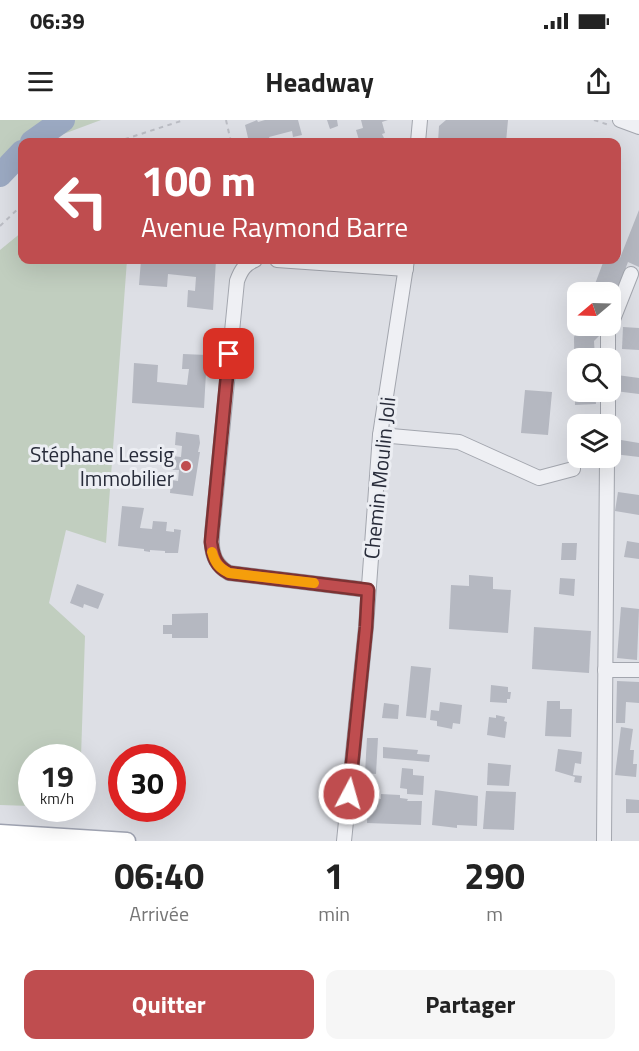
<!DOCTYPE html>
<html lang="fr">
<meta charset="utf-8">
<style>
:root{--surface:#fff;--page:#f6f6f6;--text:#222;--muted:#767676;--accent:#bf4d4f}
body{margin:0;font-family:"Titillium Web",sans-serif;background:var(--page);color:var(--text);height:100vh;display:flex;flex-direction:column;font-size:22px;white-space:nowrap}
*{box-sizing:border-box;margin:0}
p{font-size:20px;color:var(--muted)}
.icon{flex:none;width:33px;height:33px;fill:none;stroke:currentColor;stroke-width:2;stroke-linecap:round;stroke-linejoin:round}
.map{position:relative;height:721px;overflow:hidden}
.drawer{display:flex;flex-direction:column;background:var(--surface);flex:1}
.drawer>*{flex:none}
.hud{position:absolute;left:18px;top:18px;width:603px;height:126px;border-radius:12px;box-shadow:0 6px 24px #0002;background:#bf4d4f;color:#fff;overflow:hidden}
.needle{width:39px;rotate:251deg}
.fabs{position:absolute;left:567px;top:162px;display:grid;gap:12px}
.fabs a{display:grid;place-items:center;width:54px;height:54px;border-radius:12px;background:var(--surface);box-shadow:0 6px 24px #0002;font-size:30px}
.speed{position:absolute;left:18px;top:624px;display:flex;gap:12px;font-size:30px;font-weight:700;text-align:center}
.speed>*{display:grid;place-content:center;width:78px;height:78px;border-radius:50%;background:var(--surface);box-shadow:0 6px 24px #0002;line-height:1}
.speed small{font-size:15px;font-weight:400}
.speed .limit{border:9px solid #d22;background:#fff;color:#111}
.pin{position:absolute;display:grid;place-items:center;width:51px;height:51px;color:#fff;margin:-26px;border-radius:12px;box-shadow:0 3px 9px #0006}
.me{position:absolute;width:66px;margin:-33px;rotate:6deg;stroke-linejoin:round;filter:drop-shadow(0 0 4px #0008)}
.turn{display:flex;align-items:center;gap:21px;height:126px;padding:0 24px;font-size:27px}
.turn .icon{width:78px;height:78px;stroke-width:2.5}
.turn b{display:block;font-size:42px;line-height:51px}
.eta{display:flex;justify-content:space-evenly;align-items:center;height:102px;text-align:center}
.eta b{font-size:36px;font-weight:700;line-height:42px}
.primary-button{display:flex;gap:12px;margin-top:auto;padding:12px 24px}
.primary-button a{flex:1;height:69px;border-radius:12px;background:var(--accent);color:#fff;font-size:24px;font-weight:700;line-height:69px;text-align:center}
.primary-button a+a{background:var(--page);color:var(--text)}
.status{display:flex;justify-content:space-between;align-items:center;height:42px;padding:0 30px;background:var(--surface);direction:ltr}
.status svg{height:16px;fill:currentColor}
header{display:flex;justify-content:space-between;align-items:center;height:78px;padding:0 24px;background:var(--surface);font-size:27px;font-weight:700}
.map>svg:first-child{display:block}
</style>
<div class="status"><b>06:39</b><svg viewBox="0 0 49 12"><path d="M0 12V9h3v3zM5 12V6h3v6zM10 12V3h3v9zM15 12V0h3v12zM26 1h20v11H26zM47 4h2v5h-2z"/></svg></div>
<header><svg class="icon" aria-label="menu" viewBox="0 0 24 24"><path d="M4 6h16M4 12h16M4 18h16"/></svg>Headway<svg class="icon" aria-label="share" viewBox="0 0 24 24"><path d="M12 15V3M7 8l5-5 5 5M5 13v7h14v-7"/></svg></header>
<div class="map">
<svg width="639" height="721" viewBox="0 0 639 721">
<rect width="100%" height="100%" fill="#dddfe5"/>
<g fill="#c1cebf">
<polygon points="0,0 101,0 42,22 22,22 22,30 0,38"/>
<polygon points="22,112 22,140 127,140 106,423 66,410 49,483 85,516 81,637 32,638 31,686 0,685 0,130"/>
</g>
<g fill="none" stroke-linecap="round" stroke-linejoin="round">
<g stroke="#9ba9c2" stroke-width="24">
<polyline points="32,22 63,0"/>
<polyline points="0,55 22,32"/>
</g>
</g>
<g fill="#b5b8c1">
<polygon points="257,0 258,2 265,0 298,0 302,15 293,17 292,11 269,17 271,22 249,22 245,5"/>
<polygon points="327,0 337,0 338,6 330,9"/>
<polygon points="361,0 388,0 382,2 385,13 382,14 386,22 362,22 361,19 359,20 356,10 363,8"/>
<polygon points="446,0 508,0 506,22 438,22 439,6"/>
<polygon points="639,90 639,147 628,142 610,189 610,172 592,172 604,140 616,140 616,136 620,138"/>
<polygon points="141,140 216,140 213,190 187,187 188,170 195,171 196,157 168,154 167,167 139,165"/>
<polygon points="579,206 605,206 602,213 594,221 595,238 578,238 578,272 595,272 596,284 575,285 574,217"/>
<polygon points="623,207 639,208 639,230 622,229"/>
<polygon points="183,234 207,235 204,288 132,283 134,243 158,245 157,262 187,265 189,249 182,249"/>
<polygon points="617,255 639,258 639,274 615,271"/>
<polygon points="525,270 552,272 548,315 521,313"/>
<polygon points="176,312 199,315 200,323 198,332 200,332 199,338 193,376 170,373 171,360 178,361 179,350 171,350 172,336 181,337 182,326 175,325"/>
<polygon points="615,319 639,323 639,337 614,334"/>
<polygon points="618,372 639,375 639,395 615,391"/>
<polygon points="122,386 144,388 140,408 152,409 153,401 167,402 166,411 174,412 174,409 181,410 178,433 165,433 165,431 150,430 150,432 144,431 144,429 118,426"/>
<polygon points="627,421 639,423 639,439 624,437"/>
<polygon points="562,423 577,423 576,440 561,440"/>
<polygon points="469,455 493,457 493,469 511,470 508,513 449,509 451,465 469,466"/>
<polygon points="560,458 575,459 574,476 559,474"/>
<polygon points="77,464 104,474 98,489 84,484 83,488 70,483"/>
<polygon points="621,487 639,489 637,540 617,538"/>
<polygon points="208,493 208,518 172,518 172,514 163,514 163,505 172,505 172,494"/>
<polygon points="534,507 591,511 589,553 532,549"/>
<polygon points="411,546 431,548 426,598 406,596"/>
<polygon points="617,561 639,562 639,583 626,582 625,603 616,603"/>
<polygon points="491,565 508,567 508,572 511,572 510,579 507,579 507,583 490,582"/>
<polygon points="547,581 560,581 560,589 572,589 571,617 545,616"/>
<polygon points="440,582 462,585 460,604 453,603 452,609 437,606 437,601 430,600 431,590 439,591"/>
<polygon points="384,583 399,585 398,599 382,598"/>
<polygon points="496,595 505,597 504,601 507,602 505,618 487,615 489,597 496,598"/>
<polygon points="621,607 633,609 630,630 634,630 633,644 637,644 636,657 615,655"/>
<polygon points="367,618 378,618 376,654 365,653"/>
<polygon points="383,627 418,630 417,634 430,635 429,642 383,638"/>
<polygon points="558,629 582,632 581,644 575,643 573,655 582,656 581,663 574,662 575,657 555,651"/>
<polygon points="488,643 511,645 509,666 487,665"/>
<polygon points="402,648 413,649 413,655 424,656 423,675 407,674 407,669 400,668"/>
<polygon points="435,670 478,676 477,706 457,705 457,708 432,705"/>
<polygon points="486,671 516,672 514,710 483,709"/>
<polygon points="381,674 400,675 400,678 408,679 407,681 422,681 421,705 367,703 368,677 381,679"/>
<polygon points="626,679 639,680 639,693 626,693"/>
</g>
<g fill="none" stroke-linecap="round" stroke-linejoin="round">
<defs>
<g id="minor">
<polyline points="620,0 639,7"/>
<polyline points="418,22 420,0"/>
<path d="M255,140C245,144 241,150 237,161L214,394C212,417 206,440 229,453L368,470"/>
<polyline points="277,140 406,149"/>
<polyline points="608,238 608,212 631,154"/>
<polyline points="608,304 608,272"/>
<polyline points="380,315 459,322 539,358 573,349"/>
<polyline points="605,550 639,550"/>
<polyline points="344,721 366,507 380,315 407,140"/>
<polyline points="604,721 607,338"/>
</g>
<polyline id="major" points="0,713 127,721"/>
</defs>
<use href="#minor" stroke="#a3a6ae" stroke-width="16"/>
<use href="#major" stroke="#9ea2b0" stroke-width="19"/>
<g stroke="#bbbdc4" stroke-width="2" stroke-dasharray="4.5 4.5" stroke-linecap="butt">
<polyline points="226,0 231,22"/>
<polyline points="594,0 609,5"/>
<polyline points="116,22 184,0"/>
<polyline points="0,106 22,85"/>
</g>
<use href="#minor" stroke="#eff0f4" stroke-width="14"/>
<use href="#major" stroke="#fff" stroke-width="16"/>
</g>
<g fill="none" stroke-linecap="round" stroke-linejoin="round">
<defs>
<path id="route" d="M229,234L211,422C213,437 216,446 229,453L368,470L366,507L349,674"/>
</defs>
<use href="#route" stroke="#7c3233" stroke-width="15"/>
<use href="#route" stroke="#bf4d4f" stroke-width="10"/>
<path stroke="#f59e0b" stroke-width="10" d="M212,432C215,443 219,448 229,453L314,463"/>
</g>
<circle fill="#bf4d4f" stroke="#eceef3" stroke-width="2" cx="186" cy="346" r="6"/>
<g text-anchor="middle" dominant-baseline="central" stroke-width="6" stroke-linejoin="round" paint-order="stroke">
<g font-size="21" fill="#282c3a" stroke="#eceef3" text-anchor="end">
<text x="174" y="334">Stéphane Lessig<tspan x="174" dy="24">Immobilier</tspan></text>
</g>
<g font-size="21" fill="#282c3a" stroke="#eceef3">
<text transform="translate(379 358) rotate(-84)">Chemin Moulin Joli</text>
</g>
</g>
</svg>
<div class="fabs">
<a><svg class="needle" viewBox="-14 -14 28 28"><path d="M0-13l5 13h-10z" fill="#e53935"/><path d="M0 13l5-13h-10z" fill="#767676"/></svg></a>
<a><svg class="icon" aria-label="search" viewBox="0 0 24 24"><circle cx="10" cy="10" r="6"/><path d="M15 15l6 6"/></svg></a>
<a><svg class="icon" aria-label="layers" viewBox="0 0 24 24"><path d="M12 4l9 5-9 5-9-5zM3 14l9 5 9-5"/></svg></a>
</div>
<div class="speed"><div>19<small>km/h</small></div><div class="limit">30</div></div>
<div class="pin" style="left:229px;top:234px;background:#d93025"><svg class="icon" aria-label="arrive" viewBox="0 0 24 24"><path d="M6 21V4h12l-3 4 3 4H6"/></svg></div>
<svg class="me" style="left:349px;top:674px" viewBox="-20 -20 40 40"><circle r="17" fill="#bf4d4f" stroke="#fff" stroke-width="3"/><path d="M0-11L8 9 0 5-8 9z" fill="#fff"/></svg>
<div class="hud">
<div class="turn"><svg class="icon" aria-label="left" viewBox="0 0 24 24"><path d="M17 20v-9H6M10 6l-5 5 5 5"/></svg><div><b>100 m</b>Avenue Raymond Barre</div></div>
</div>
</div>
<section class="drawer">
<div class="eta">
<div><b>06:40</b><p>Arrivée</p></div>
<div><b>1</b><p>min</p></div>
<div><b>290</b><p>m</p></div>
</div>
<div class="primary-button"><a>Quitter</a><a>Partager</a></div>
</section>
